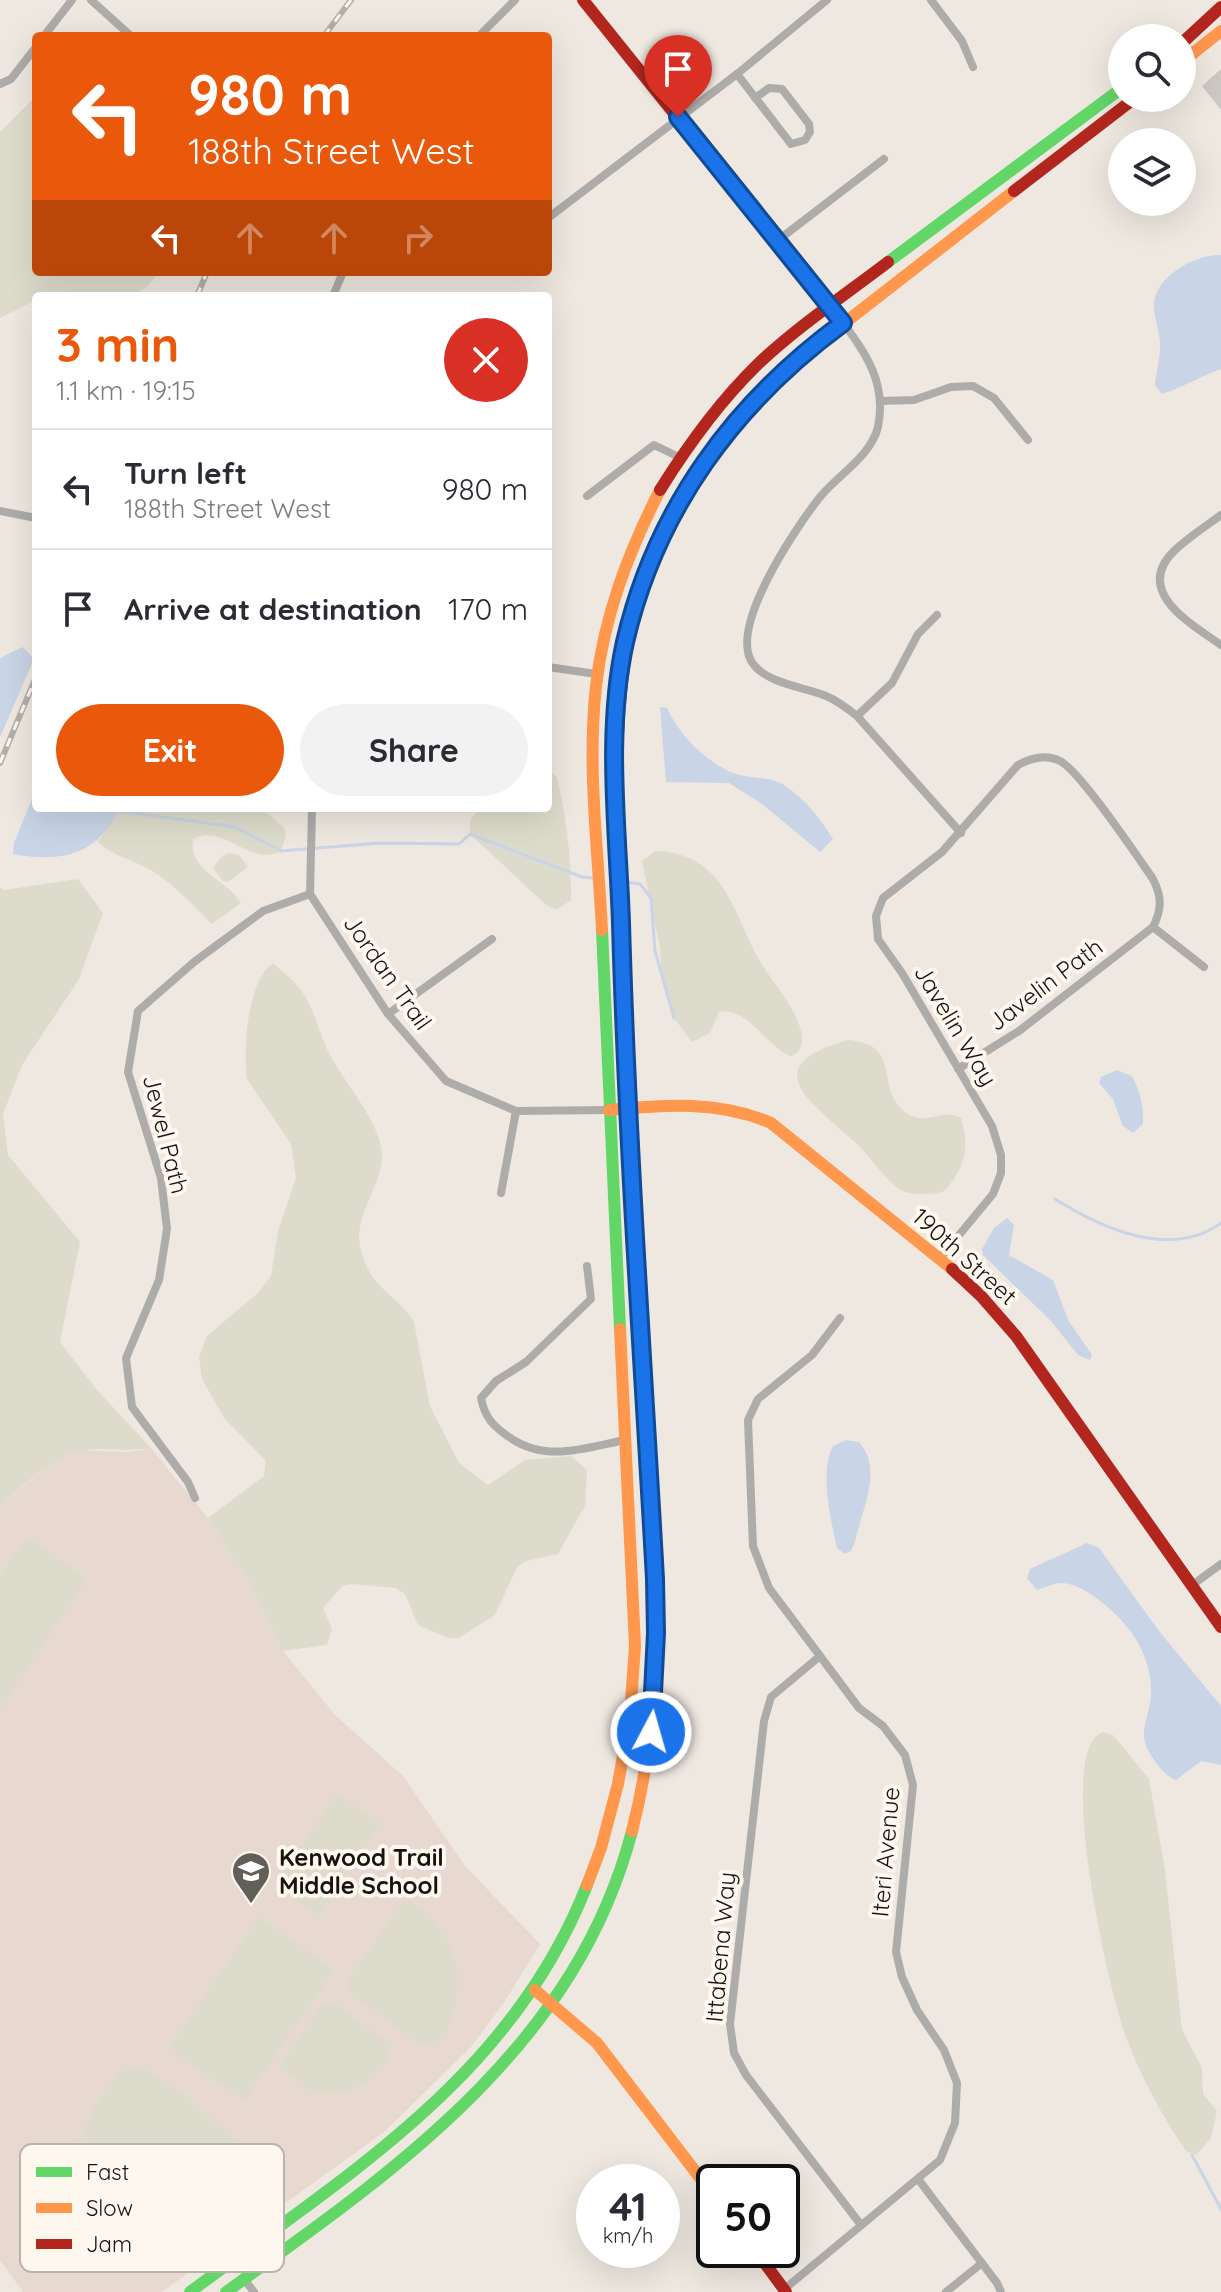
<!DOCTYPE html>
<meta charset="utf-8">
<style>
:root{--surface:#fff;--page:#f2f2f3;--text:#2b2b33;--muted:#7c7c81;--line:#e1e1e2;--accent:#ea580c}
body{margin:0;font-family:Quicksand,sans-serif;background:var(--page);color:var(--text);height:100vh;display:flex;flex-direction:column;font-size:30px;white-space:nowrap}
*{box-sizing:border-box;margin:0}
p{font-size:26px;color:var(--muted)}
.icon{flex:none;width:44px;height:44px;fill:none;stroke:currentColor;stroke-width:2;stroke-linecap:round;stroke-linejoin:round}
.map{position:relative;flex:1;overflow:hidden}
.panel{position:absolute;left:32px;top:292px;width:520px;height:520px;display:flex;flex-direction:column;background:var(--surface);border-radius:8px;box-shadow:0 8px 32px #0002}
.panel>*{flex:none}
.hud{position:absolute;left:32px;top:32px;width:520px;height:244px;border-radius:8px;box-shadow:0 8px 32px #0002;background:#ea580c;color:#fff;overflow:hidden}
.fabs{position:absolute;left:1108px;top:24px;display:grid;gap:16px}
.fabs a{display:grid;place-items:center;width:88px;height:88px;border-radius:50%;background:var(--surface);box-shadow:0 8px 32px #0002;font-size:40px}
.speed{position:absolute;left:576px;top:2164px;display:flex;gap:16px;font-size:40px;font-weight:700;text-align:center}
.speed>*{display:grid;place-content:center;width:104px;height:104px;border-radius:50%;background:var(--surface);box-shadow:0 8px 32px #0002;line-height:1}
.speed small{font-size:20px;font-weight:400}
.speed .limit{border:4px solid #111;border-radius:12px;background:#fff;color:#111}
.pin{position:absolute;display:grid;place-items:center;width:68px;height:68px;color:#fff;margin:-82px -34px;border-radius:50% 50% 50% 0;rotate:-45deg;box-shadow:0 0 8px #0007}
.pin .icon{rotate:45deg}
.me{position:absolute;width:88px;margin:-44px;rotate:6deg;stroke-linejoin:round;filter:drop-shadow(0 0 6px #0008)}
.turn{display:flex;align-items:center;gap:28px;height:168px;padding:0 24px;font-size:36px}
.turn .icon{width:104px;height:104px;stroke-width:2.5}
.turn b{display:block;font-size:56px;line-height:68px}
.lanes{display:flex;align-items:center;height:76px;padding:0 24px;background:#0003;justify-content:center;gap:40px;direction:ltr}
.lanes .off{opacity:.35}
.round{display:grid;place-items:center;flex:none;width:84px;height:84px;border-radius:42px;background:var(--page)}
.overview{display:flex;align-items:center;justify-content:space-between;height:136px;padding:0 24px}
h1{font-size:48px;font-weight:800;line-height:60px;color:var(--accent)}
.action{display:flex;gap:16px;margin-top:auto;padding:16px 24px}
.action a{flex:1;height:92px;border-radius:48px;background:var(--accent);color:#fff;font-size:32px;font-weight:800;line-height:92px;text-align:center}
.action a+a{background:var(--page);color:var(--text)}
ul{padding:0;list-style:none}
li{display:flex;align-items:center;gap:24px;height:120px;padding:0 24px;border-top:2px solid var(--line)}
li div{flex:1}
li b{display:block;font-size:30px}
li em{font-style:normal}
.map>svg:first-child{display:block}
</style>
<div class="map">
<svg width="1221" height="2292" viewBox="0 0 1221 2292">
<rect width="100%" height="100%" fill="#eee8e0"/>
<polygon fill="#e8d9d0" points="151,1448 208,1518 252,1587 283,1651 335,1715 403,1776 465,1866 540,1944 503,2004 471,2047 384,2132 162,2292 23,2292 0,2260 0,1507 52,1461 84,1450 128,1452"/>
<g fill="#dddccc">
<polygon points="36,96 36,272 158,272 149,285 133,296 89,293 36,296 36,300 0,318 0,132"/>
<path d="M548,771L557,777C566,816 572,860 571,900L557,910L546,905L470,834V820L481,808H548Z"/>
<path d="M120,808H260L284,827L286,835L281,851C250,868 224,822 193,839C188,871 227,879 241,903L212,924C193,906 176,886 154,872C136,860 115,858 98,842Z"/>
<path d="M655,851C678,852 694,857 711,873C732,894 742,928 756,954C769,980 796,1005 802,1035C803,1042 801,1047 798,1052L791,1056C766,1047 748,1006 719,1012L710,1033L692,1042L674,1018L661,973L660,948L642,861Z"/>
<polygon points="229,853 239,855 248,867 228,882 223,881 213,868 222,856"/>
<path d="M78,879L103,913L79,979L22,1065L3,1114L8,1155L80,1242L60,1342L96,1389L151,1448C128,1452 104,1447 82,1451C48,1458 25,1485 0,1507V887L4,890Z"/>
<path d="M273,963C283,972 296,982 303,993C314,1010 319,1031 327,1049C341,1080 383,1123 382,1157C381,1189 352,1216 361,1250C372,1292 394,1290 414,1322L430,1406L459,1463L488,1485L525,1460L571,1456L587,1470L585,1506L558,1554L526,1561L517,1567L495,1615L459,1638H448L418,1625L405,1594L396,1588L352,1584L342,1586L323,1608L332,1629L327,1645L283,1651L252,1587L208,1518L264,1476L266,1461L224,1418L202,1379L199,1357L207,1336L258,1293L271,1276L278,1231L296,1178L291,1144L247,1079C243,1049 247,981 273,963Z"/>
<path d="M848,1040C901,1044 876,1081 901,1108C922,1131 943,1106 961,1118C970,1146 965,1170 944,1191C934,1195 912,1196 901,1190C888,1183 870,1157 858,1145C815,1105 751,1067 848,1040Z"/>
<polygon points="26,1537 87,1578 0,1710 0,1576"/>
<path d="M1103,1732L1113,1735L1149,1779L1165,1870L1182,2030L1202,2068L1203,2094L1217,2111L1211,2138L1196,2155L1186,2151C1162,2116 1141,2077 1126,2037C1110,1995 1053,1749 1103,1732Z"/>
<polygon points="339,1795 378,1821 379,1825 321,1913 317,1914 278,1888 277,1882 335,1796"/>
<path d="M406,1898C450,1927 468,1966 452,2018C447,2034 439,2043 422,2046L351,1994L348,1979Z"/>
<polygon points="259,1917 335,1970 244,2101 168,2048"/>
<polygon points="336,2004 392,2046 383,2067 364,2084 340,2094 314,2093 278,2066 323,2005"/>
<path d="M143,2067L178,2090L268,2169C255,2194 240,2215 215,2229C180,2249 123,2249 89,2225C75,2215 67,2200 60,2185L95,2105L119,2072Z"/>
</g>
<g fill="#c9d4e6">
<path d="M1221,255V369C1207,373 1168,395 1161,393L1155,385C1156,372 1160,360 1160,347C1161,332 1153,318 1154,303C1157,275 1196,254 1221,255Z"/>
<polygon points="23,647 34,659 0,737 0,658"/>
<path d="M660,707L667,708C679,735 705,761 733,773C751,780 770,775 787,787C806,800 821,820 833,839L820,852L762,804L729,783L666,782Z"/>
<path d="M36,789V808H120C97,855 63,863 13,854L14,843Z"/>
<path d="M1117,1070L1132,1076C1140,1092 1144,1106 1143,1124L1133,1133L1123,1126L1113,1099L1099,1083L1101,1077Z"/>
<polygon points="1007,1218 1014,1225 1009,1255 1053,1280 1068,1320 1092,1355 1090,1360 1078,1355 1051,1321 983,1255 982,1249 994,1228"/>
<path d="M846,1440L859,1442C884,1469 861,1511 855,1542L851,1551L845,1554L837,1548C831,1520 819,1472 833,1446Z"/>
<path d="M1087,1543L1099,1548L1159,1631L1221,1706V1765L1201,1761L1176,1780C1164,1777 1145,1751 1144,1737C1143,1723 1151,1708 1151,1694C1152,1677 1146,1656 1137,1641C1126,1620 1085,1582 1061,1583C1053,1583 1044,1588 1037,1590L1027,1578L1030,1569Z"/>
</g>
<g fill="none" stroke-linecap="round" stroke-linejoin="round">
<g stroke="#c9d4e6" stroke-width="3">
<polyline points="119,811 235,827 281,851 380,843 459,844 470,834 582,877 594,878"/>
<polyline points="621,881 640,884 651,898 655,951 674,1018"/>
<path d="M1055,1199C1101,1228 1171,1260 1221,1223"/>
<polyline points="1192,2155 1221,2209"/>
</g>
</g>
<polygon fill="#ccc8c2" points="1221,69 1221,110 1202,86"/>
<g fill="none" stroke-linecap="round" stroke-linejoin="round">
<g stroke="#aeaca9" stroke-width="8">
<polyline points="91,0 131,36"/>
<polyline points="931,0 962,41 973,67"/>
<polyline points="44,36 72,0"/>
<polyline points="479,36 515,0"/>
<polyline points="737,74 791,144 805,140 810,132 809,124 782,89 769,88 755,98"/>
<polyline points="0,84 11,79 36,47"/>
<polyline points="548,218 737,74 827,0"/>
<polyline points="777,241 884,159"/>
<polyline points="333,296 343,272"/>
<path d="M842,321C866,354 887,383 878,427C871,456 838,475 820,497C797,526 725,631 754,665C769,684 805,687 826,696C838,701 847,708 857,716L961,833"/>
<polyline points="880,401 914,400 951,387 973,386 994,398 1028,440"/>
<polyline points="587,496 654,445 679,457"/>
<polyline points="0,511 36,518"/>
<path d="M1221,515C1206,526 1189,537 1175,550C1132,591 1191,624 1221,645"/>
<polyline points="548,667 596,674"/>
<polyline points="857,716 892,683 918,634 937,615"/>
<polyline points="312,808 310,894 388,1014 446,1081 516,1111 609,1110"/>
<polyline points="1153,927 1204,967"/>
<polyline points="388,1014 492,939"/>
<polyline points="501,1193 516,1111"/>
<path d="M940,1258L993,1194L1001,1173V1155L992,1126L902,973L878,939L876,916L883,898L942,852L1018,765C1031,758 1046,754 1060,761C1080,771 1137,856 1153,879C1162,897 1162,909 1153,927L1019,1031L958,1069"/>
<path d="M587,1266L591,1299L526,1362L496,1381L481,1398C485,1418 493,1426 509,1437C546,1463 585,1448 625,1440"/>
<polyline points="195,1498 188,1482 132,1407 126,1358 159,1280 167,1229 161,1178 128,1072 138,1011 194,962 263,911 310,894"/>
<polyline points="1191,1586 1221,1564"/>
<polyline points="820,1656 771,1697 764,1721 730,2024 734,2053 746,2075 861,2225"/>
<polyline points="918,2179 997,2283 1001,2292"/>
<polyline points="244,2279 254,2292"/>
<polyline points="782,2291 940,2160 955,2123 957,2083 944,2050 917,2010 902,1977 896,1952 913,1785 905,1755 883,1726 859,1708 769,1588 753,1546 748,1420 758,1399 812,1355 840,1318"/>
<polyline points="946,2292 982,2263"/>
</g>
<g stroke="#63d668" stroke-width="12">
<polyline points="888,262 1122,88"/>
<polyline points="602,930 620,1329"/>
<polyline points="621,931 641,1351"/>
<path d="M190,2292C347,2174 512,2077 587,1885"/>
<path d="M226,2292C396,2170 576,2046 632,1831"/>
</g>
<g stroke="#ff974d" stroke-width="12">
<polyline points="1182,62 1221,31"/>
<polyline points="706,459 730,426 797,360 1014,191"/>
<path d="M602,930C598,849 587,766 596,686C604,616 628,553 660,490"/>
<path d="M609,1110C665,1105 718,1100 771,1123L952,1269"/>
<path d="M632,1831C673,1675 650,1510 641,1351"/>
<polyline points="587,1885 601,1848 618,1784 630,1716 635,1646 620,1329"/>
<polyline points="535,1990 597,2043 714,2196"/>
</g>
<g stroke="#b3261e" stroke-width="12">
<polyline points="583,0 836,315"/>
<polyline points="1182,43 1221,7"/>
<polyline points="1014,191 1135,98"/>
<path d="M660,490C688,445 719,402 758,364C798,326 845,295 888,262"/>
<path d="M621,931C616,764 599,602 706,459"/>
<polyline points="952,1269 981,1296 1016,1336 1221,1627"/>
<polyline points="755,2250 786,2292"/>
</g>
<defs>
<g id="rail">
<polyline points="324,36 351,0"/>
<polyline points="197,296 207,272"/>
<polyline points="0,763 36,677"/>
</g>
</defs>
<use href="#rail" stroke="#b3afaa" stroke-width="6"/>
<use href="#rail" stroke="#fdf7ee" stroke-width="3" stroke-dasharray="9" stroke-linecap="butt"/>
</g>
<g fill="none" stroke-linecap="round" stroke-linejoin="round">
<defs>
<path id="route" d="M651,1732L656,1633L655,1579C643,1361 627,1142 621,923C618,831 605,733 625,642C656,509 734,403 843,323L678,117"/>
</defs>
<use href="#route" stroke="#114b97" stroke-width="20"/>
<use href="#route" stroke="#1a73e8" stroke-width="14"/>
</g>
<defs>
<symbol id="school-pin" viewBox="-11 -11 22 30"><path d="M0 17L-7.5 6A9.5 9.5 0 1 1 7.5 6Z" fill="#625e58" stroke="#fdf7ee"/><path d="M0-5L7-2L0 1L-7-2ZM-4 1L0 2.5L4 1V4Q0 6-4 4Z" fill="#fff"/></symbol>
</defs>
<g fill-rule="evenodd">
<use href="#school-pin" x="229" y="1849" width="44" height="60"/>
</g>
<g text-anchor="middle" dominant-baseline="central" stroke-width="8" stroke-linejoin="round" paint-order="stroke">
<g font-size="24" fill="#17140f" stroke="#fdf7ee">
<text transform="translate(388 972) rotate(55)">Jordan Trail</text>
<text transform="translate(1045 984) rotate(-37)">Javelin Path</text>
<text transform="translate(956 1025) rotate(59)">Javelin Way</text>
<text transform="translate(166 1134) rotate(76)">Jewel Path</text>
<text transform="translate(965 1256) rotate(42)">190th Street</text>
<text transform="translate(885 1852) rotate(-85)">Iteri Avenue</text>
<text transform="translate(720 1947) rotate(-85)">Ittabena Way</text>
</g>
<g font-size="24" font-weight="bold" fill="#17140f" stroke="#fdf7ee" text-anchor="start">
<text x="279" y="1857">Kenwood Trail<tspan x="279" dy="28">Middle School</tspan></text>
</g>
</g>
<rect x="20" y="2144" width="264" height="128" rx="12" fill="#fdf7ee" stroke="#b8b3ab" stroke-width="2"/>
<rect x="36" y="2167" width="36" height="10" fill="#63d668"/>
<rect x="36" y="2203" width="36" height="10" fill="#ff974d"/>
<rect x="36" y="2239" width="36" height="10" fill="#b3261e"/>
<g font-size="22" fill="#17140f">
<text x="86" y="2180">Fast</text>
<text x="86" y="2216">Slow</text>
<text x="86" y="2252">Jam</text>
</g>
</svg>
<div class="fabs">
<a><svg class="icon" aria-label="search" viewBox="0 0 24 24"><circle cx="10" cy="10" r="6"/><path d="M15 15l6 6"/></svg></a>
<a><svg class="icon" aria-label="layers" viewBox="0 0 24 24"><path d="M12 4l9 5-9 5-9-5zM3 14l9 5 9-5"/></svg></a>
</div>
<div class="speed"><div>41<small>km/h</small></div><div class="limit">50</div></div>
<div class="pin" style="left:678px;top:117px;background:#d93025"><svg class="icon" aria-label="arrive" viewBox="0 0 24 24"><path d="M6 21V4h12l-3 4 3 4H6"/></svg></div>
<svg class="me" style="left:651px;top:1732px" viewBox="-20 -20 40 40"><circle r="17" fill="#1a73e8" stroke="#fff" stroke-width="3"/><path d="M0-11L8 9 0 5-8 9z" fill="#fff"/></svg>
<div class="hud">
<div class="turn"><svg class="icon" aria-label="left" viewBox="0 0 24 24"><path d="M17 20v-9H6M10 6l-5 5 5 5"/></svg><div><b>980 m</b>188th Street West</div></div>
<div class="lanes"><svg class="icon" aria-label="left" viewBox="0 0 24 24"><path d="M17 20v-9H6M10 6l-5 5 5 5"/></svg><svg class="icon off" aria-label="ahead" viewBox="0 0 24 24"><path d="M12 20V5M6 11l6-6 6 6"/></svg><svg class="icon off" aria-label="ahead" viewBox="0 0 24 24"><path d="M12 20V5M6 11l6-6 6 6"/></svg><svg class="icon off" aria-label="right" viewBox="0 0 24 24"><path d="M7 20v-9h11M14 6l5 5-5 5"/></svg></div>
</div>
<section class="panel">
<div class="overview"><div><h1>3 min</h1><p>1.1 km · 19:15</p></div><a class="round" style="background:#d93025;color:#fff"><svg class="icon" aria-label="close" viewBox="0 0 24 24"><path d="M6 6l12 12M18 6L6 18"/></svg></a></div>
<ul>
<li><svg class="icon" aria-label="left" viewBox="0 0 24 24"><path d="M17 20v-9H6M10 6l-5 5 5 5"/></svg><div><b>Turn left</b><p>188th Street West</p></div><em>980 m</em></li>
<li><svg class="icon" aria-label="arrive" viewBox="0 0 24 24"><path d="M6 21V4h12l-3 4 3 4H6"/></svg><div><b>Arrive at destination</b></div><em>170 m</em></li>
</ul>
<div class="action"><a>Exit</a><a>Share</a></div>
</section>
</div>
